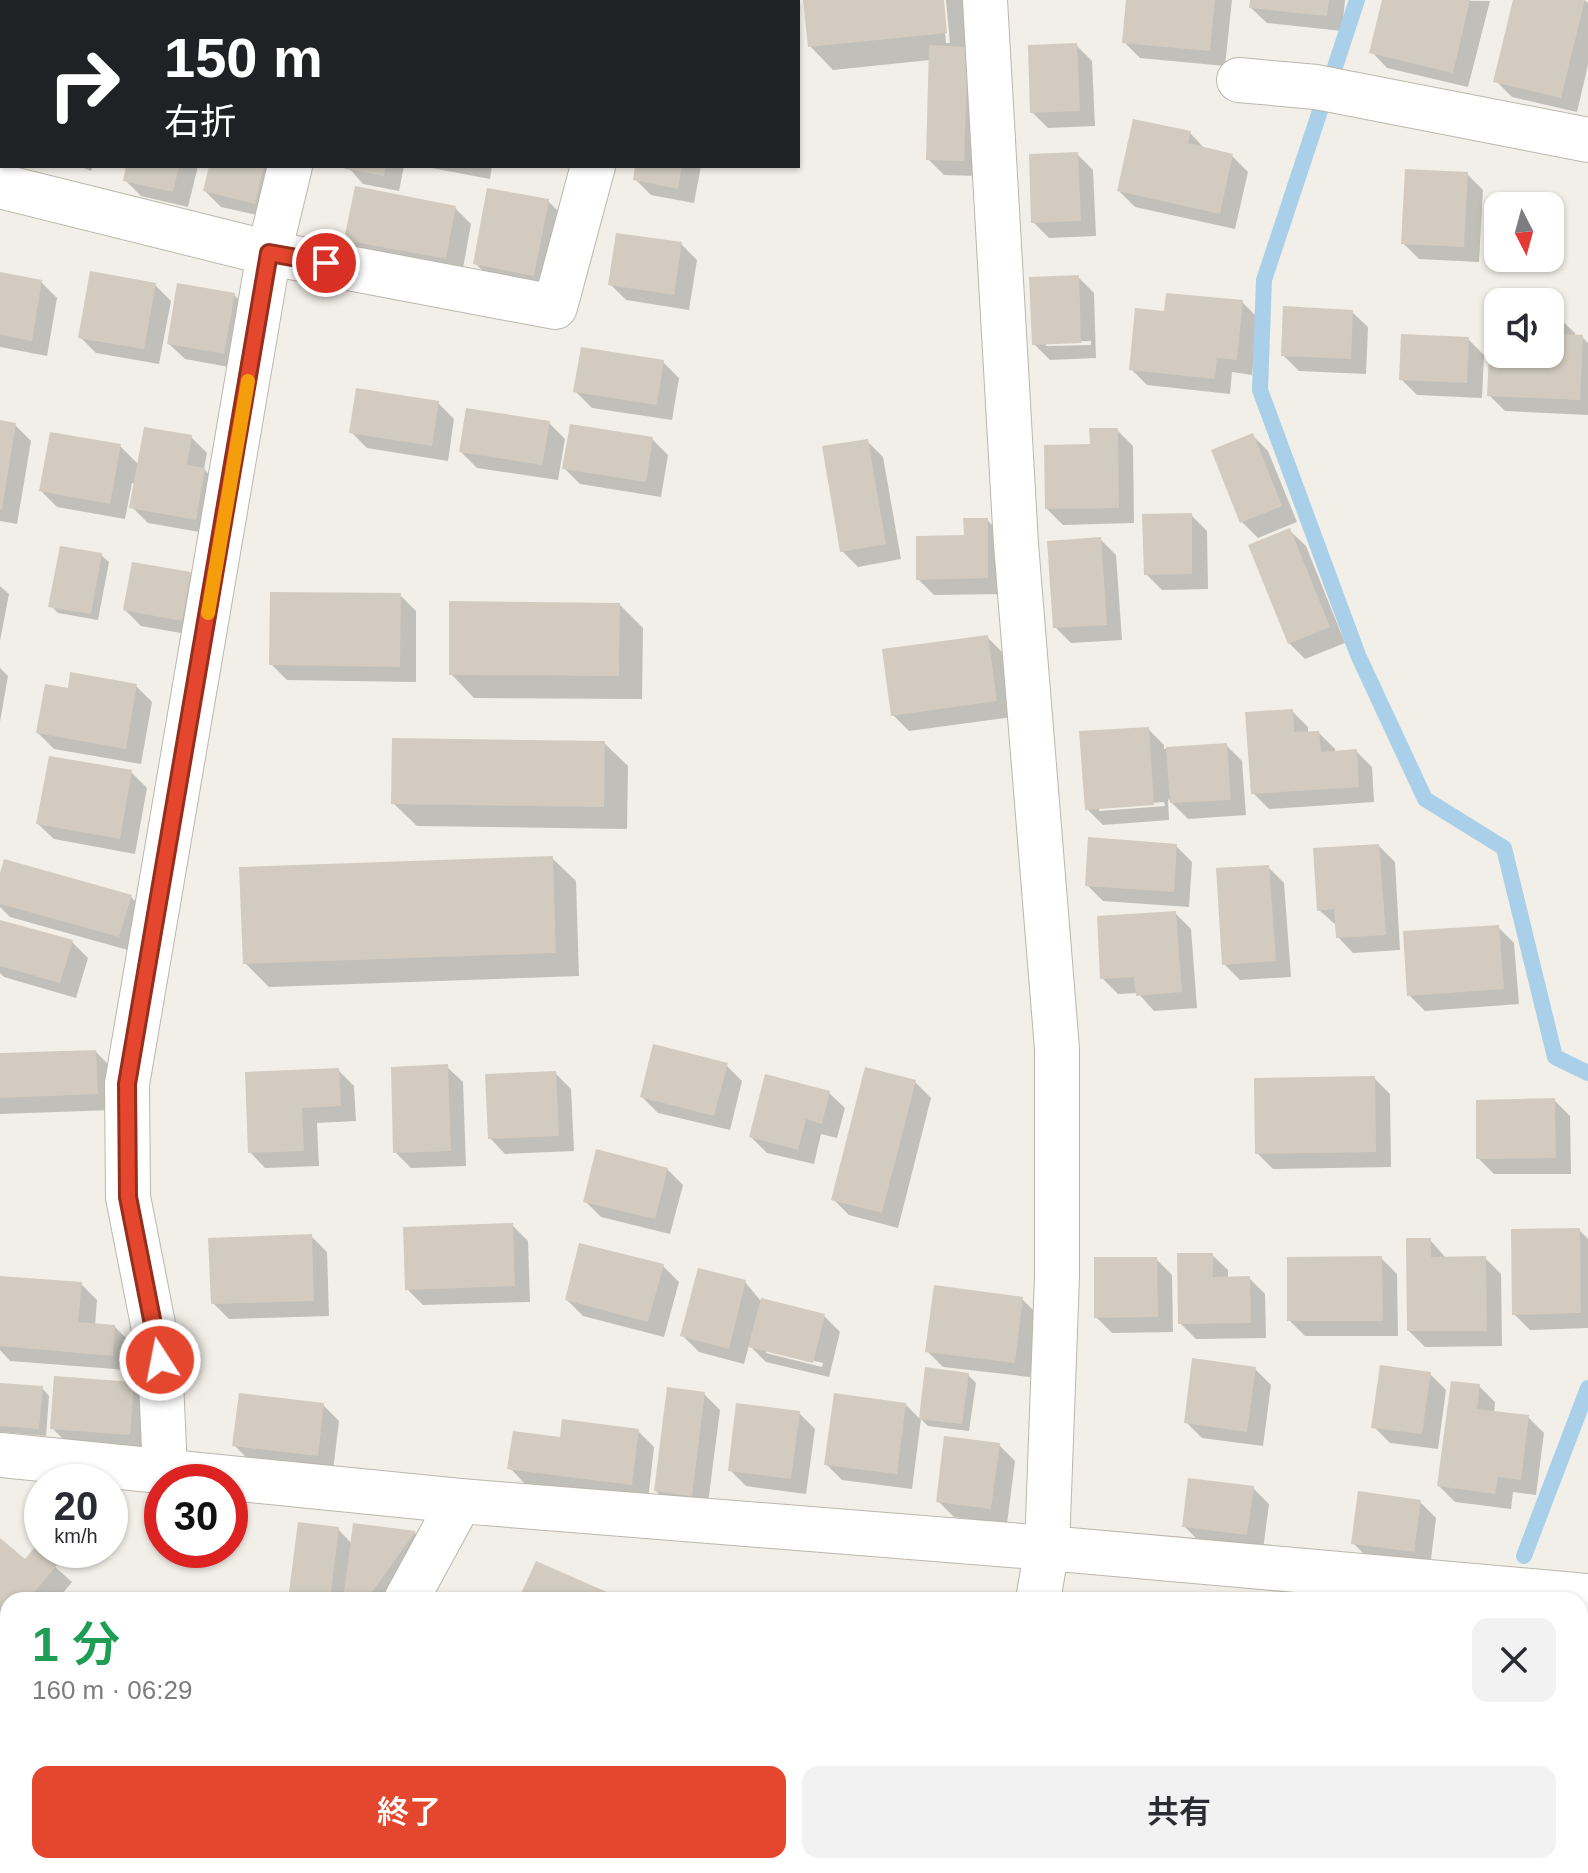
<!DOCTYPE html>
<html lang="ja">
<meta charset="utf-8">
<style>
:root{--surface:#fff;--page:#f2f2f3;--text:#2b2b33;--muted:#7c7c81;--accent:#e4472d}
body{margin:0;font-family:Arial,"Noto Sans JP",sans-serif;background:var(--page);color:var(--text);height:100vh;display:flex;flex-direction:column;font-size:30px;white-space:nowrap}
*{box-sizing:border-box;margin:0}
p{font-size:26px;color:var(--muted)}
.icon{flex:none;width:44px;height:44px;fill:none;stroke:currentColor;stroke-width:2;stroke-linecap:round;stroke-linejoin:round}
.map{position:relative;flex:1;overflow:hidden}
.details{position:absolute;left:0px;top:1592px;width:1588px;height:282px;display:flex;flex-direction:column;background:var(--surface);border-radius:24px 24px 0 0;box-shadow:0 2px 6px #0004}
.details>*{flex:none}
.top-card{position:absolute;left:0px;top:0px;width:800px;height:168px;box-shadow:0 2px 6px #0004;background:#202124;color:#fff;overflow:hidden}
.needle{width:52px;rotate:174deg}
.buttons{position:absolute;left:1484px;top:192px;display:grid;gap:16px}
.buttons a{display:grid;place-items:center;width:80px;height:80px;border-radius:16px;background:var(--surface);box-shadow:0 2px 6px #0004;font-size:40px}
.speed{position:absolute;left:24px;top:1464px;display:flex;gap:16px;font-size:40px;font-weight:700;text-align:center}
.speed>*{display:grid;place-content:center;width:104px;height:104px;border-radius:50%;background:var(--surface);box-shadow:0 2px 6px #0004;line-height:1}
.speed small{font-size:20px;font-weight:400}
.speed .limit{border:12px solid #d22;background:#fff;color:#111}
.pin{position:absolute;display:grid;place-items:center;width:68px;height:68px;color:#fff;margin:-34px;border:4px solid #fff;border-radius:50%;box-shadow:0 2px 8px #0007}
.me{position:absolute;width:88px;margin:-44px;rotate:349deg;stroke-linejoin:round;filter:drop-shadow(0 0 6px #0008)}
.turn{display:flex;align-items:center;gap:28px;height:168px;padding:0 32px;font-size:36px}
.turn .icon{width:104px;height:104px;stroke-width:2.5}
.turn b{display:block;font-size:56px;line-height:68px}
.round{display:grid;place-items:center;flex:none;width:84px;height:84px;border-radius:16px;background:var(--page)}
.headline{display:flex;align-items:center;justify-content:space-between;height:136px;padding:0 32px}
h1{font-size:48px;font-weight:600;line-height:60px;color:#1e9e55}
.button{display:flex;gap:16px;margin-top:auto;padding:16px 32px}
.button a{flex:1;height:92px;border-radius:16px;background:var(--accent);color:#fff;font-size:32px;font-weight:600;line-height:92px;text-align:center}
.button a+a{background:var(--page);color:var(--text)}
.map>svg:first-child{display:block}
</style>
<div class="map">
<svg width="1588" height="1873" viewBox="0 0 1588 1873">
<rect width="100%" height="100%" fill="#f2efe8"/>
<g fill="#0003" fill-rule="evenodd">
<polygon points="32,0 128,0 130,2 31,2"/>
<polygon points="179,0 246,0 179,2"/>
<polygon points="257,0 318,0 319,2 256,2"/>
<polygon points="401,0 514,0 401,2"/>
<rect x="650" y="0" width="63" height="2"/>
<polygon points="805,0 942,0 946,43 950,43 946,0 964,0 979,176 944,175 928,159 930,60 833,70 810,46"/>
<polygon points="1128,0 1232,0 1225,66 1140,58 1124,42"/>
<polygon points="1252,0 1345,0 1342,31 1267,23 1251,8"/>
<polygon points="1384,0 1490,1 1468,87 1387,68 1372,52"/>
<polygon points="1515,0 1585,0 1588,3 1588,65 1577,112 1512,97 1496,81"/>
<polygon points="1076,45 1092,61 1095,126 1048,128 1032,112"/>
<polygon points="0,82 2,83 0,167"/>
<polygon points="1190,133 1206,150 1232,156 1248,172 1235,229 1135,207 1119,191"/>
<polygon points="1077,154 1093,170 1096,236 1049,238 1033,222"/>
<polygon points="79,166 93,166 91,171"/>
<polygon points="128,166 198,166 188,207 141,196 125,180"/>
<polygon points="212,166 284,166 271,218 221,207 205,191"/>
<polygon points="347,166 404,166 399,191 363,184"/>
<polygon points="421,166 492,166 490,179"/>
<polygon points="637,166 701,166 694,203 651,195 635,179"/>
<polygon points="1467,174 1483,190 1479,262 1419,259 1403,243"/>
<polygon points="1497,197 1546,199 1553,207 1552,253 1550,206 1498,206 1498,247 1494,244"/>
<polygon points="548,201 564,217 550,291 491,279 475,263"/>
<polygon points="455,208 471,224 462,274 362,255 346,239"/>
<polygon points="681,244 697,260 689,310 626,300 610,284"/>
<polygon points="0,274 41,282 57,298 47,356 0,347"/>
<path d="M1078,277L1094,293L1096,358L1050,360L1034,344ZM1091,341V345L1046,346V342Z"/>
<polygon points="155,285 171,301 159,364 96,353 80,337"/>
<polygon points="234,295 250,311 240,369 185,359 169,344"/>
<polygon points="1242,302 1258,318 1252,375 1232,372 1230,394 1147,385 1131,369 1166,313"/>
<polygon points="1352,312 1368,327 1366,374 1299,371 1283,355"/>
<polygon points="1498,315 1498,354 1550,354 1550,317 1559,318 1575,333 1575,337 1582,337 1588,343 1588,415 1505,411 1489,395"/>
<polygon points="1468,339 1484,355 1482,398 1417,395 1401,379"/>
<polygon points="663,362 679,378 672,420 592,408 576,392"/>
<polygon points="438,403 454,419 448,461 367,448 351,432"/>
<polygon points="0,422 15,425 31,441 17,524 0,521"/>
<polygon points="549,423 565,439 558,480 477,468 461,452"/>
<polygon points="1117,430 1133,446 1134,523 1063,525 1047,509 1092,446"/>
<polygon points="1252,435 1268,451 1297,522 1258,538 1242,522 1213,451"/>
<polygon points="191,437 207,453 204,469 220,486 211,534 148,523 132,507 136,484 132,483 125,519 57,507 41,491 120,446 139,465"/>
<polygon points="652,439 668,455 661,497 580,484 565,469"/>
<polygon points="867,441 883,457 901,559 858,567 842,551"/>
<polygon points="1191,515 1207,531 1208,589 1162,590 1146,574"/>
<polygon points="987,520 1003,536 1003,594 934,595 918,579"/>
<polygon points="1290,531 1306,546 1345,643 1305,659 1289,643"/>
<polygon points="1100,539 1116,555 1122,640 1071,643 1055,627"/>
<polygon points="101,555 109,562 98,620 58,613 51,606"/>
<polygon points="190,574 206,590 198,636 141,626 125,610"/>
<polygon points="0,586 9,594 0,641"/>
<polygon points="400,595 416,611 416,682 287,680 271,664"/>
<polygon points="620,605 643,628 642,699 474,698 451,674"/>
<polygon points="987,637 1003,653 1012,717 909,731 893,715"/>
<polygon points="0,668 8,676 0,722"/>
<polygon points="136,686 152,702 141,764 54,749 38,733 69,690"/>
<polygon points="1292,711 1308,727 1308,733 1319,733 1335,749 1335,753 1356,751 1372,767 1374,802 1269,809 1253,793"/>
<path d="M1148,729L1164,745V749L1226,745L1242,761L1246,815L1188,819L1168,799L1169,820L1103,825L1087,809ZM1164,802L1165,806L1099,811V807Z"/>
<polygon points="604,743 628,766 627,829 417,826 393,803"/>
<polygon points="131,772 147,788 135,854 54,839 38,824"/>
<polygon points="1176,846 1192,862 1189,907 1103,901 1087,885"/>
<polygon points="1379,846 1395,862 1400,950 1353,953 1338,937 1337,926 1319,910"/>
<polygon points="552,858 576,881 579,976 269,987 245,963"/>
<polygon points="1268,867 1284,883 1291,977 1240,980 1224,964"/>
<polygon points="0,880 131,897 147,913 135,952 10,917 0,907"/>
<polygon points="1175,913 1191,929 1197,1008 1154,1011 1138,993 1118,994 1102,978"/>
<polygon points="0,922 72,942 88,958 76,998 4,977 0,973"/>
<polygon points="1498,927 1514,943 1519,1004 1425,1011 1409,995"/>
<polygon points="96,1052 112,1068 113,1110 0,1114 0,1055"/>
<polygon points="726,1065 742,1081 730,1130 658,1113 642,1097"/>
<polygon points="447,1067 463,1082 466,1166 411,1168 395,1152"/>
<polygon points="338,1070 354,1086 356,1121 317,1123 319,1166 265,1168 250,1152"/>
<polygon points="555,1073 571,1089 574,1151 505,1154 490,1138"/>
<polygon points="1374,1078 1390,1094 1391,1167 1273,1169 1257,1153"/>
<polygon points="915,1082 931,1098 898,1228 849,1215 833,1199"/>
<polygon points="829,1093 845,1108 837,1138 821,1134 814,1164 767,1153 751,1137"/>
<polygon points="1554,1100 1570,1116 1571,1174 1494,1174 1478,1158"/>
<polygon points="667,1169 683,1185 670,1234 601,1217 585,1201"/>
<polygon points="512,1225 528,1241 530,1302 423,1305 407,1289"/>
<polygon points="1579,1230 1588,1239 1588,1328 1530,1330 1514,1314"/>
<polygon points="311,1236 327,1252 329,1316 229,1319 213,1303"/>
<polygon points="1430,1240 1446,1258 1485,1258 1501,1274 1502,1346 1425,1347 1409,1331"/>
<polygon points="1212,1255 1228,1270 1228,1279 1249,1278 1265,1294 1266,1338 1196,1339 1180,1323"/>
<polygon points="1381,1258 1397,1274 1398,1336 1305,1336 1289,1320"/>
<polygon points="1156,1259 1172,1275 1173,1332 1112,1333 1096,1317"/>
<polygon points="663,1266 679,1282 664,1337 583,1316 567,1300"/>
<polygon points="0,1278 81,1284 97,1300 95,1325 115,1327 131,1343 128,1370 10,1361 0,1350"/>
<path d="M745,1282L760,1300L824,1316L840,1332L829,1377L766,1362L749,1345L744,1364L699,1352L683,1336ZM766,1349L823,1363L822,1367L766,1353Z"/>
<polygon points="1022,1299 1038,1315 1030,1377 943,1367 927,1351"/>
<polygon points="927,1369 968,1375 976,1383 969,1431 928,1426 921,1419 912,1489 842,1480 826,1464 905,1404 921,1420"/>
<polygon points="1255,1369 1271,1385 1263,1446 1202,1438 1186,1422"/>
<polygon points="1430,1374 1446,1390 1438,1449 1390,1443 1374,1427"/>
<polygon points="133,1384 149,1400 145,1450 68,1444 52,1428"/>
<polygon points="0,1385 42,1388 49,1396 46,1436 0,1432"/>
<polygon points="1479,1386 1495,1402 1494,1413 1528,1417 1544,1433 1536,1495 1513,1492 1511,1509 1455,1502 1439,1486"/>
<polygon points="704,1394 720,1410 707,1511 672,1507 656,1491"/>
<polygon points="323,1405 339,1421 333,1471 250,1461 234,1445"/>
<polygon points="799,1413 815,1429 806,1494 746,1486 730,1470"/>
<polygon points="638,1431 654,1447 648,1500 525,1484 510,1468 562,1440"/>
<polygon points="999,1445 1015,1461 1007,1524 954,1517 938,1501"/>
<polygon points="1253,1488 1269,1504 1263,1550 1200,1542 1184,1526"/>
<polygon points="1420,1502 1436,1518 1430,1567 1369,1559 1353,1543"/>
<polygon points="355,1525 415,1533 431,1548 393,1600 290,1600 338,1529 352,1544"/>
<polygon points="0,1541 26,1562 36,1550 72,1582 57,1600 8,1600 8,1658 2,1666"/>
<polygon points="1580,1754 1588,1755 1588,1831 1580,1830"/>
<polygon points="119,1866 141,1866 133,1873 126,1873"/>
<polygon points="711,1866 762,1866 756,1873 720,1873"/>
<polygon points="1012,1866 1140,1866 1138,1873 1010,1873"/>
<polygon points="516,1867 526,1873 512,1873"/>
</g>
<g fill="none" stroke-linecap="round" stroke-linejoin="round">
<g stroke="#aad0e9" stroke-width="16">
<polyline points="1334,70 1357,0"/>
<polyline points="1321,108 1264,280 1260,390 1358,655 1425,799 1504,848 1555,1057 1588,1073"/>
<polyline points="1524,1556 1588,1388"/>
<polyline points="1335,1873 1339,1866"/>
</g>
</g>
<g fill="#d3cbbf">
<polygon points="803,0 944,0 947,33 808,47"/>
<polygon points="1126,0 1215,0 1210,51 1122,43"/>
<polygon points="1250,0 1329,0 1327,16 1249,8"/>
<polygon points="1382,0 1470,0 1453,73 1369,53"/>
<polygon points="1513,0 1585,0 1561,98 1493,82"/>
<polygon points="1077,43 1080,111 1030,113 1028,45"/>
<polygon points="929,45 968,47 964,161 926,160"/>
<polygon points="1133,119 1191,131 1188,143 1233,154 1220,214 1117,191"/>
<polygon points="1078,152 1081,221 1031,223 1029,154"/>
<polygon points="126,166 179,166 173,192 123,181"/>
<polygon points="209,166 264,166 255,204 203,191"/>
<polygon points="345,166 386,166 384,176 345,169"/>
<polygon points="635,166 682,166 678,189 633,180"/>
<polygon points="1405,169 1468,172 1464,247 1401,244"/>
<polygon points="355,186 456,206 446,259 344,240"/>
<polygon points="487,188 549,199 534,276 473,264"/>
<polygon points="1495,195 1547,197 1546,206 1498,206 1498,245 1492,244"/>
<polygon points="616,233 682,242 674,295 608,285"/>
<polygon points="90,271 156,283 144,349 78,338"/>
<polygon points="0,272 42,280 32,341 0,335"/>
<polygon points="1079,275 1081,343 1032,345 1029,277"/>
<polygon points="177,283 235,293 224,354 167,344"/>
<polygon points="1166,293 1243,300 1237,360 1217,358 1215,379 1129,370 1135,308 1164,311"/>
<polygon points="1283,306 1353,310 1351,359 1281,356"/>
<polygon points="1491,313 1498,313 1498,354 1550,354 1550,315 1560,316 1559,334 1583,335 1580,400 1487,396"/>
<polygon points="1401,334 1469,337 1467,383 1399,380"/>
<polygon points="581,347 664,360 657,405 573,392"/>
<polygon points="356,388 439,401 432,446 349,433"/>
<polygon points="466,408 550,421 542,465 459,452"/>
<polygon points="0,420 16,423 2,509 0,509"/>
<polygon points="570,424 653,437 646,482 562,469"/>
<polygon points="144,427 192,435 187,465 205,468 196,520 129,508"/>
<polygon points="1089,428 1118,428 1119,508 1045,509 1044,445 1090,444"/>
<polygon points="50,432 121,444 110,504 39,491"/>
<polygon points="1253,433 1282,506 1240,523 1211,450"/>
<polygon points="868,439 886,544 840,552 822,446"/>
<polygon points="1192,513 1192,574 1144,575 1142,514"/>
<polygon points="963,518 988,518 988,578 916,580 916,536 964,535"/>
<polygon points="1290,528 1330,627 1288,644 1248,545"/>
<polygon points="1101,537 1107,625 1053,628 1047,541"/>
<polygon points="60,546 102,553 91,614 48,607"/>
<polygon points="132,562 191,572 182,621 123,610"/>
<polygon points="270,592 401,593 400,667 269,665"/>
<polygon points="449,601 620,603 619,676 449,675"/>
<polygon points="988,635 997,701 891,716 882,649"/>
<polygon points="70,672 137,684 126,749 36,733 45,684 68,688"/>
<polygon points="1293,709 1294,732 1319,731 1321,752 1357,749 1359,787 1251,794 1245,712"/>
<polygon points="1149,727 1154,805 1085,810 1079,731"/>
<polygon points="392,738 605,741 604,807 391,804"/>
<polygon points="1227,743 1231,800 1170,803 1166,747"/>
<polygon points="49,756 132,770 120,839 36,824"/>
<polygon points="1088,837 1177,844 1174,892 1085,886"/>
<polygon points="1379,844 1386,935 1336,938 1334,909 1317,911 1313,848"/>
<polygon points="553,856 556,953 243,964 239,867"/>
<polygon points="4,859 132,895 119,937 0,904 0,873"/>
<polygon points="1269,865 1276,961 1222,965 1216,868"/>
<polygon points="1176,911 1182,992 1136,996 1134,977 1100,979 1097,916"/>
<polygon points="0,920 73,940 60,983 0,966"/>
<polygon points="1499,925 1504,989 1407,996 1403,931"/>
<polygon points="653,1044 728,1063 714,1116 640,1097"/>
<polygon points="96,1050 98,1094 0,1098 0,1053"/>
<polygon points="448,1064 451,1151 393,1153 391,1067"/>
<polygon points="865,1067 916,1080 882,1213 831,1200"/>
<polygon points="339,1068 341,1106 302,1108 304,1151 248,1153 245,1072"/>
<polygon points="556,1071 559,1136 488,1139 485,1074"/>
<polygon points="765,1074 830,1091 822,1124 806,1119 798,1150 749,1137"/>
<polygon points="1375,1076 1376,1152 1255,1154 1254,1078"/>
<polygon points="1555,1098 1556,1158 1476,1159 1476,1100"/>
<polygon points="596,1149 668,1168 655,1219 583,1202"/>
<polygon points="513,1223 515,1286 405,1290 403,1227"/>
<polygon points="1580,1228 1581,1313 1512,1315 1511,1229"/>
<polygon points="312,1234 314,1301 211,1304 208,1238"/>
<polygon points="1406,1238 1431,1238 1431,1257 1486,1256 1487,1331 1407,1331"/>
<polygon points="579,1243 664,1264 648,1322 565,1300"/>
<polygon points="1177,1253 1213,1253 1213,1277 1250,1276 1251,1323 1178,1324"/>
<polygon points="1382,1256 1383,1321 1287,1321 1287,1257"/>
<polygon points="1094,1257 1157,1257 1158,1317 1094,1318"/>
<polygon points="698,1268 746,1280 729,1349 680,1336"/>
<polygon points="0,1276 82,1282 78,1322 115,1325 113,1356 0,1346"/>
<polygon points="934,1285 1023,1297 1015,1363 925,1352"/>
<polygon points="761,1298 825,1314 813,1363 748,1347"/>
<polygon points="1192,1358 1256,1367 1247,1432 1184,1423"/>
<polygon points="1380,1365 1431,1372 1422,1434 1371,1428"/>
<polygon points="925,1367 969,1373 962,1424 919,1419"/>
<polygon points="54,1376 134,1382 130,1435 50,1429"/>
<polygon points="1451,1381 1480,1384 1477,1409 1529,1415 1521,1480 1498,1477 1495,1494 1437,1486"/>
<polygon points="0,1383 43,1386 39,1429 0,1426"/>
<polygon points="667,1387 705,1392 692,1496 654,1491"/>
<polygon points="239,1393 324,1403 318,1456 232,1446"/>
<polygon points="834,1393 906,1403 897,1474 824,1465"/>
<polygon points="736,1403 800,1411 791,1479 728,1471"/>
<polygon points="562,1419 639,1429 632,1485 507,1469 513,1431 560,1437"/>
<polygon points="944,1436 1000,1443 991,1509 936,1502"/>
<polygon points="1188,1478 1254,1486 1247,1535 1182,1527"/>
<polygon points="1358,1491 1421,1500 1414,1552 1351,1544"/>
<polygon points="298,1522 339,1527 330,1600 288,1600"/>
<polygon points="353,1523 416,1531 372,1592 371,1600 343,1600"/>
<polygon points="0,1538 25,1559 35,1547 57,1565 28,1600 8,1600 8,1624 0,1634"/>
<polygon points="536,1561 616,1596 614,1600 518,1600"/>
<polygon points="1580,1752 1588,1753 1588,1817 1580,1816"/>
<polygon points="1588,1851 1588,1873 1577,1873"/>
<polygon points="147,1866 212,1866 205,1873 140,1873"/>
<polygon points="813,1866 851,1866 856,1873 818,1873"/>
<polygon points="1010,1866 1120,1866 1118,1873 1008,1873"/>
</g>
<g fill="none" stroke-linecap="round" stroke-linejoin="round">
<defs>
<g id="minor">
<polyline points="621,0 621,2"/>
<polyline points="985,0 1016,544 1057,1049 1057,1276 1047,1548 1038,1600"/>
<polyline points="331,2 331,0"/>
<polyline points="1239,80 1316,87 1588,140"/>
<polyline points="0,186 269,253 555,307 593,166"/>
<polyline points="0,1455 460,1501 1047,1548 1588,1596"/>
<polyline points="165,1470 160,1360 128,1197 127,1084 269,253 290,166"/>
<polyline points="406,1600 460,1501"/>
<polyline points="230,1873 235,1866"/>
<polyline points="977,1873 979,1866"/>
</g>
</defs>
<use href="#minor" stroke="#bdb6ab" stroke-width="46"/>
<polyline stroke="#bdb29e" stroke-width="5" stroke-dasharray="4 4" stroke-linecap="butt" points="669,1866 681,1873"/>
<use href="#minor" stroke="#fff" stroke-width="44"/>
</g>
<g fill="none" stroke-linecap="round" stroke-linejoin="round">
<defs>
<polyline id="route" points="160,1360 128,1197 127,1084 269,253 326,263"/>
</defs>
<use href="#route" stroke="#942e1d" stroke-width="20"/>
<use href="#route" stroke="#e4472d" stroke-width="14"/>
<polyline stroke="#f59e0b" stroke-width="14" points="208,613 248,381"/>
</g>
</svg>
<div class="buttons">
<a><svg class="needle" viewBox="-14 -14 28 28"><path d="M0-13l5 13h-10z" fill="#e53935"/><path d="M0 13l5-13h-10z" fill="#7c7c81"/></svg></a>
<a><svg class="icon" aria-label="sound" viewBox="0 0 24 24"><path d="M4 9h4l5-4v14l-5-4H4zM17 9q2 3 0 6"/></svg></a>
</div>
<div class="speed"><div>20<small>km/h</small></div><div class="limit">30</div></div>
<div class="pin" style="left:326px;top:263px;background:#d93025"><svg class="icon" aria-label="arrive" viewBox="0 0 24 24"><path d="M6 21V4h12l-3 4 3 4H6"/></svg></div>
<svg class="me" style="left:160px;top:1360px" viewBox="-20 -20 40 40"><circle r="17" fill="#e4472d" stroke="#fff" stroke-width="3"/><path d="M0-11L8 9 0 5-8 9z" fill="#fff"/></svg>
<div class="top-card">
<div class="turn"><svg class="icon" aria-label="right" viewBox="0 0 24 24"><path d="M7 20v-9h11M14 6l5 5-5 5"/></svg><div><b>150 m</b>右折</div></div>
</div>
<section class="details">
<div class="headline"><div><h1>1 分</h1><p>160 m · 06:29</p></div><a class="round"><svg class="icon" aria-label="close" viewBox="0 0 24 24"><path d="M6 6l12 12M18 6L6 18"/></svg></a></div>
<div class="button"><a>終了</a><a>共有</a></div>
</section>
</div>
